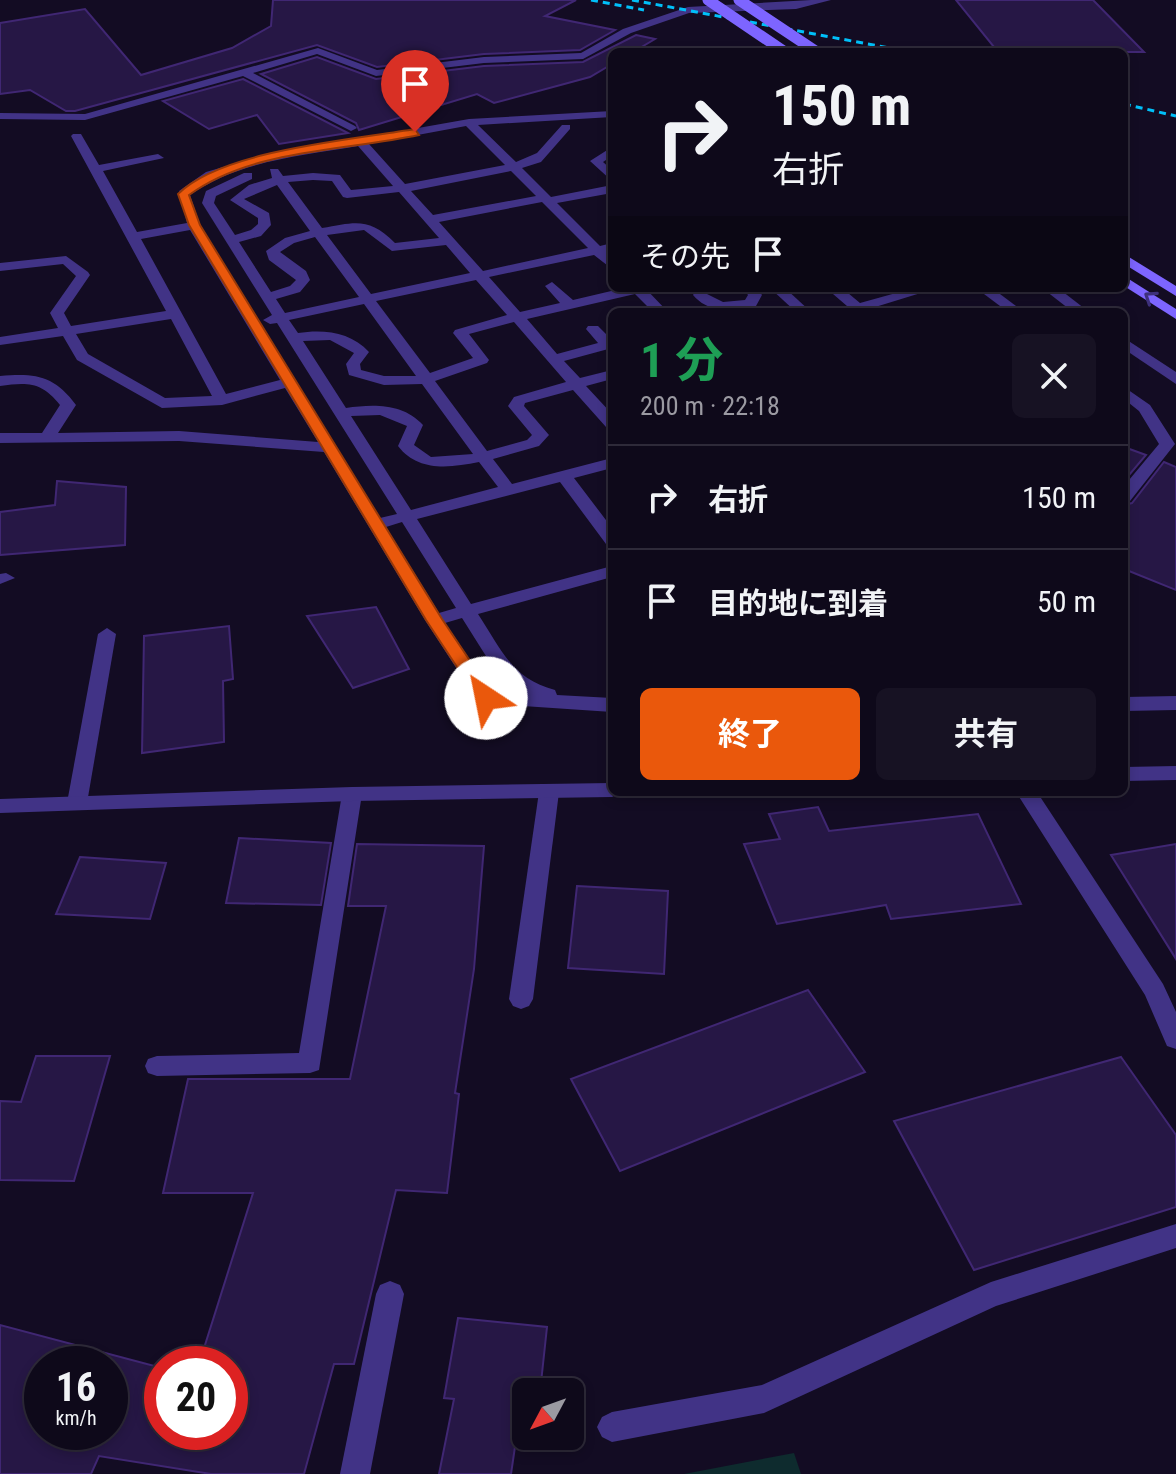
<!DOCTYPE html>
<html lang="ja">
<meta charset="utf-8">
<style>
:root{--surface:#0e091a;--page:#171223;--text:#f1f3f6;--muted:#9b9aa2;--line:#2e2a39;--accent:#ea580c}
body{margin:0;font-family:"Roboto Condensed","Noto Sans JP",sans-serif;background:var(--page);color:var(--text);height:100vh;display:flex;flex-direction:column;font-size:30px;white-space:nowrap}
*{box-sizing:border-box;margin:0}
p{font-size:26px;color:var(--muted)}
.icon{flex:none;width:44px;height:44px;fill:none;stroke:currentColor;stroke-width:2;stroke-linecap:round;stroke-linejoin:round}
.map{position:relative;flex:1;overflow:hidden}
.drawer{position:absolute;left:608px;top:308px;width:520px;height:488px;display:flex;flex-direction:column;background:var(--surface);border-radius:12px;box-shadow:0 4px 12px #0003,0 0 0 2px var(--line)}
.drawer>*{flex:none}
.top-card{position:absolute;left:608px;top:48px;width:520px;height:244px;border-radius:12px;box-shadow:0 4px 12px #0003,0 0 0 2px var(--line);background:#0e091a;color:var(--text);overflow:hidden}
.needle{width:52px;rotate:229deg}
.controls{position:absolute;left:512px;top:1378px;display:grid;gap:16px}
.controls a{display:grid;place-items:center;width:72px;height:72px;border-radius:12px;background:var(--surface);box-shadow:0 4px 12px #0003,0 0 0 2px var(--line);font-size:40px}
.speed{position:absolute;left:24px;top:1346px;display:flex;gap:16px;font-size:40px;font-weight:700;text-align:center}
.speed>*{display:grid;place-content:center;width:104px;height:104px;border-radius:50%;background:var(--surface);box-shadow:0 4px 12px #0003,0 0 0 2px var(--line);line-height:1}
.speed small{font-size:20px;font-weight:400}
.speed .limit{border:12px solid #d22;background:#fff;color:#111}
.pin{position:absolute;display:grid;place-items:center;width:68px;height:68px;color:#fff;margin:-82px -34px;border-radius:50% 50% 50% 0;rotate:-45deg;box-shadow:0 0 8px #0007}
.pin .icon{rotate:45deg}
.me{position:absolute;width:88px;margin:-44px;rotate:326deg;stroke-linejoin:round;filter:drop-shadow(0 0 6px #0008)}
.turn{display:flex;align-items:center;gap:28px;height:168px;padding:0 32px;font-size:36px}
.turn .icon{width:104px;height:104px;stroke-width:2.5}
.turn b{display:block;font-size:56px;line-height:68px}
.then{display:flex;align-items:center;height:76px;padding:0 32px;background:#0003;gap:16px;font-size:30px}
.round{display:grid;place-items:center;flex:none;width:84px;height:84px;border-radius:12px;background:var(--page)}
.summary{display:flex;align-items:center;justify-content:space-between;height:136px;padding:0 32px}
h1{font-size:48px;font-weight:700;line-height:60px;color:#1e9e55}
.action{display:flex;gap:16px;margin-top:auto;padding:16px 32px}
.action a{flex:1;height:92px;border-radius:12px;background:var(--accent);color:#fff;font-size:32px;font-weight:700;line-height:92px;text-align:center}
.action a+a{background:var(--page);color:var(--text)}
ul{padding:0;list-style:none}
li{display:flex;align-items:center;gap:24px;height:104px;padding:0 32px;border-top:2px solid var(--line)}
li div{flex:1}
li b{display:block;font-size:30px}
li em{font-style:normal}
.map>svg:first-child{display:block}
</style>
<div class="map">
<svg width="1176" height="1474" viewBox="0 0 1176 1474">
<rect width="100%" height="100%" fill="#130c23"/>
<polygon fill="#0e2b2e" points="794,1453 801,1474 684,1474"/>
<g fill="#261745" stroke="#402773" stroke-width="2" fill-rule="evenodd">
<polygon points="273,0 576,0 545,16 615,30 580,50 484,54 377,67 317,45 75,111 66,111 30,90 0,94 0,23 85,9 141,75 232,48 271,26"/>
<polygon points="956,0 1093,0 1144,52 998,52"/>
<polygon points="636,35 655,39 633,52 612,52 612,64 590,77 494,103 477,94 359,130 356,123 261,74 317,57 376,79 484,66 583,62"/>
<polygon points="243,79 348,133 279,144 257,115 209,129 163,101"/>
<polygon points="1124,447 1146,455 1124,481"/>
<polygon points="1164,462 1176,467 1176,590 1124,569 1124,505 1132,503"/>
<polygon points="57,481 126,487 125,545 0,555 0,512 55,505"/>
<polygon points="376,607 409,669 353,688 307,616"/>
<polygon points="229,626 233,679 223,681 224,742 142,753 144,636"/>
<polygon points="818,807 829,831 978,814 1021,904 891,919 886,905 777,924 744,844 780,839 769,814"/>
<polygon points="239,838 331,843 321,905 226,903"/>
<path d="M357,844L484,846L474,969L455,1093L459,1094L447,1193L396,1190L354,1364H334L304,1474H211L99,1456L91,1474H0V1325L162,1368V1432H230V1364H199L253,1193H163L188,1079H350L386,906H348ZM42,1364H110V1432H42Z"/>
<polygon points="1176,844 1176,959 1111,855"/>
<polygon points="80,857 166,863 150,919 56,914"/>
<polygon points="577,886 668,891 664,974 568,968"/>
<polygon points="808,990 865,1072 620,1171 571,1079"/>
<polygon points="36,1056 110,1056 74,1181 0,1180 0,1101 21,1102"/>
<polygon points="1121,1057 1176,1135 1176,1207 974,1270 894,1121"/>
<polygon points="458,1318 547,1327 540,1392 526,1392 526,1406 521,1406 511,1474 439,1474 454,1399 444,1398"/>
</g>
<g fill="none" stroke-linecap="round" stroke-linejoin="round">
<g fill="#413386" fill-rule="evenodd">
<path d="M612,111V117L478,125L516,162L537,153L562,125H570V129L541,162L522,168L551,197L612,185V193L557,203L600,246L612,243V251L607,252L612,257V269L594,255L489,277L520,312L560,303L545,286L552,282L573,300L624,288H645L668,312H653L635,294L527,319L557,354L598,343L586,329L588,326H598L612,340V348L564,361L580,378L612,370V379L586,386L612,414V429L606,427L573,390L525,403L524,406L549,435L539,446L493,459L512,484L612,458V468L574,478L612,528V545L606,544L560,482L417,519L471,604L612,566V577L478,614C501,649 512,679 555,690L557,695L612,698V712L479,703L425,620L324,452L179,441L0,443V433H42L60,405C42,382 28,382 0,386V376C35,373 54,375 76,405L58,433L179,431L318,442L285,388L222,405L162,408L77,360L63,336L0,345V337L58,328L50,313L76,276L63,264L0,271V263L66,256L88,272L90,275L64,313L71,326L166,311L71,136L73,134H81L99,165L158,154L164,158L103,171L137,232L187,223L179,191L206,172L265,155L469,119ZM466,126L505,165L405,184L369,144ZM358,146L393,186L351,190L340,175L313,173L283,176L278,169H270L272,178L249,185L230,200L258,218V224L251,230L235,235L214,203L216,196L252,179V173H244L206,191L202,203L272,315L263,320L270,324L277,323L397,514L380,518L200,225L190,195C238,161 300,156 358,146ZM511,171L536,196L433,215L411,191ZM313,180L332,181L343,197L347,198L399,192L439,238L395,243C369,217 356,222 322,228L288,182ZM277,185L310,231L285,238L266,251L269,260L296,280L290,286L271,292L239,242L261,236L271,225L269,213L244,199ZM542,202L588,248L483,271L439,222ZM190,230L280,380L226,394L141,239ZM364,230L392,251L446,245L470,273L371,294L327,235ZM315,237L359,297L285,313L276,299L300,292L310,280L306,271L280,252L294,243ZM476,280L507,315L455,330L453,333L473,358L430,373L376,301ZM364,304L416,376H384L361,370L360,364L369,352C351,332 324,329 298,333L289,320ZM171,319L212,396L165,398L88,354L76,334ZM514,322L566,382L514,397L508,406L532,435L527,440L487,451L435,381L487,363L489,360L469,334ZM330,340L354,353L346,364L349,375L384,385L422,384L473,454L431,457L414,445L423,425C403,403 373,404 346,408L303,341ZM380,415L407,426L398,446C418,472 449,468 479,462L498,487L411,510L351,416ZM402,522L456,608L439,613L386,527ZM462,618L496,672L519,693L492,692L445,623Z"/>
<polygon points="612,147 612,156 603,162 612,170 612,181 590,161"/>
<path d="M697,288H711L707,294L723,302L745,300L748,295L743,288H757L762,295L756,306L748,308L751,312C731,312 707,312 693,295Z"/>
<polygon points="770,288 785,288 811,312 796,312"/>
<polygon points="826,288 842,288 860,303 914,288 937,288 859,312 836,312 847,306"/>
<polygon points="976,288 992,288 1024,312 1008,312"/>
<polygon points="1042,288 1058,288 1089,312 1073,312"/>
<polygon points="1124,338 1176,372 1176,384 1124,349"/>
<polygon points="1124,387 1150,405 1175,444 1130,501 1124,502 1124,486 1159,444 1139,411 1124,399"/>
<polygon points="6,573 15,578 0,584 0,574"/>
<polygon points="107,628 116,634 87,803 84,808 70,808 67,803 98,634"/>
<polygon points="1176,696 1176,710 1124,711 1124,697"/>
</g>
<g fill="#413386" fill-rule="evenodd">
<polygon points="811,0 831,0 796,9 689,13 631,33 583,59 484,63 376,76 317,54 253,73 355,126 357,128 351,131 243,76 85,120 0,119 0,113 85,114 318,48 377,70 484,57 581,53 623,29 688,7"/>
<polygon points="549,785 559,792 533,999 529,1006 521,1009 513,1006 509,999 539,792"/>
<polygon points="352,787 362,794 319,1070 310,1073 157,1076 148,1073 145,1066 148,1059 157,1056 299,1053 342,794"/>
<polygon points="1016,792 1037,792 1163,984 1176,1012 1176,1049 1167,1046 1145,995"/>
<polygon points="1176,1224 1176,1248 996,1306 764,1413 612,1442 602,1437 597,1427 602,1417 612,1412 762,1385 991,1282"/>
<polygon points="390,1281 400,1285 404,1294 370,1474 340,1474 376,1294 380,1285"/>
</g>
<g fill="#413386" fill-rule="evenodd">
<polygon points="1176,766 1176,780 1124,781 1124,767"/>
<polygon points="612,783 612,792 621,792 612,797 352,801 0,813 0,799 352,787"/>
</g>
<g fill="#7d65ff" fill-rule="evenodd">
<polygon points="1124,254 1176,286 1176,296 1124,264"/>
<polygon points="1124,276 1176,309 1176,319 1124,286"/>
</g>
<g stroke="#00c0f9" stroke-width="3" stroke-dasharray="7 5" stroke-linecap="butt">
<polyline points="591,0 644,10"/>
<polyline points="632,0 911,52"/>
<polyline points="1124,104 1176,116"/>
</g>
<g stroke="#7d65ff" stroke-width="11">
<polyline points="708,0 785,52"/>
<polyline points="739,0 817,52"/>
</g>
</g>
<defs><path id="oneway-chevron" d="M-2-3.5L2.5 0L-2 3.5" fill="none" stroke-width="1.6" stroke-linecap="round" stroke-linejoin="round" transform="scale(2)"/></defs>
<use stroke="#3d307b" href="#oneway-chevron" transform="translate(1150 297) rotate(-146)"/>
<path fill="#ea580c" stroke="#983908" stroke-width="2" d="M415,129L419,135C344,151 252,149 189,195L200,225L442,619L495,698L486,704L480,702L426,620L189,225L178,194C222,150 352,140 415,129Z"/>
</svg>
<div class="controls">
<a><svg class="needle" viewBox="-14 -14 28 28"><path d="M0-13l5 13h-10z" fill="#e53935"/><path d="M0 13l5-13h-10z" fill="#9b9aa2"/></svg></a>
</div>
<div class="speed"><div>16<small>km/h</small></div><div class="limit">20</div></div>
<div class="pin" style="left:415px;top:132px;background:#d93025"><svg class="icon" aria-label="arrive" viewBox="0 0 24 24"><path d="M6 21V4h12l-3 4 3 4H6"/></svg></div>
<svg class="me" style="left:486px;top:698px" viewBox="-20 -20 40 40"><circle r="19" fill="#fff"/><path d="M0-13L10 11 0 6-10 11z" fill="#ea580c"/></svg>
<div class="top-card">
<div class="turn"><svg class="icon" aria-label="right" viewBox="0 0 24 24"><path d="M7 20v-9h11M14 6l5 5-5 5"/></svg><div><b>150 m</b>右折</div></div>
<div class="then">その先<svg class="icon" aria-label="arrive" viewBox="0 0 24 24"><path d="M6 21V4h12l-3 4 3 4H6"/></svg></div>
</div>
<section class="drawer">
<div class="summary"><div><h1>1 分</h1><p>200 m · 22:18</p></div><a class="round"><svg class="icon" aria-label="close" viewBox="0 0 24 24"><path d="M6 6l12 12M18 6L6 18"/></svg></a></div>
<ul>
<li><svg class="icon" aria-label="right" viewBox="0 0 24 24"><path d="M7 20v-9h11M14 6l5 5-5 5"/></svg><div><b>右折</b></div><em>150 m</em></li>
<li><svg class="icon" aria-label="arrive" viewBox="0 0 24 24"><path d="M6 21V4h12l-3 4 3 4H6"/></svg><div><b>目的地に到着</b></div><em>50 m</em></li>
</ul>
<div class="action"><a>終了</a><a>共有</a></div>
</section>
</div>
